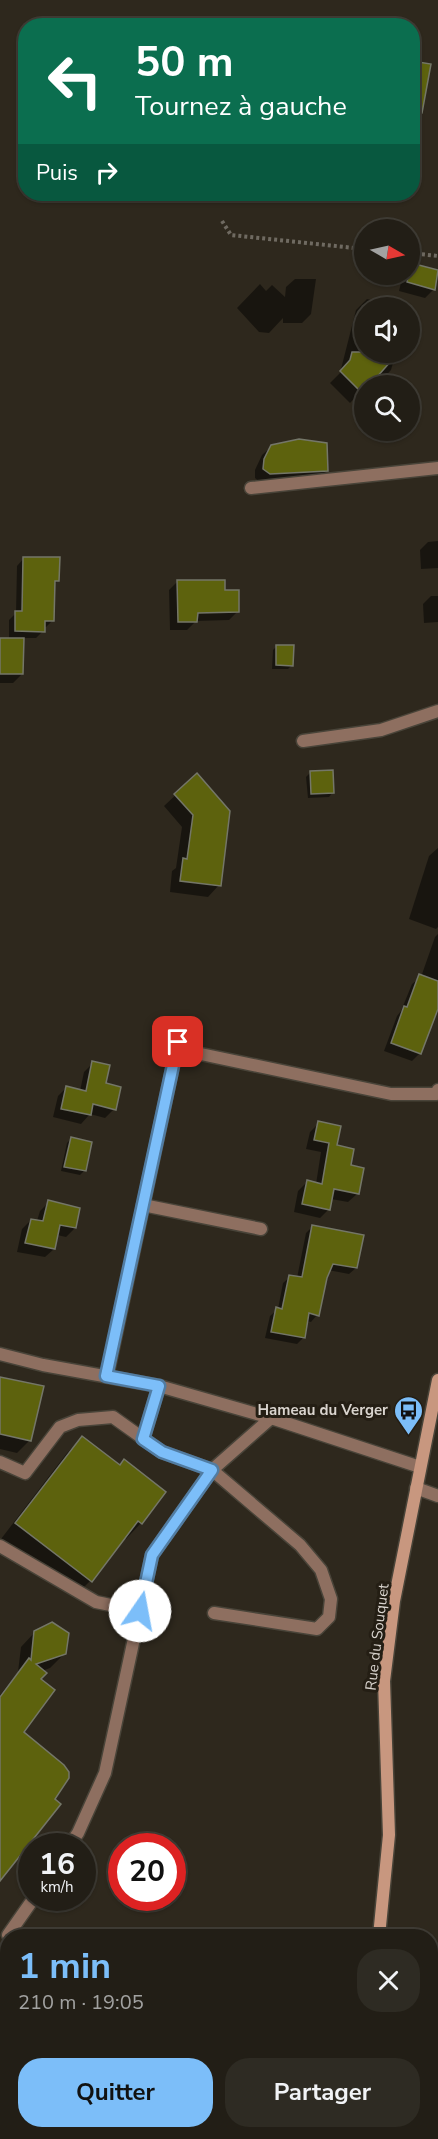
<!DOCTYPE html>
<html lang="fr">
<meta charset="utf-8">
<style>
:root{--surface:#221e16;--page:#2e2b23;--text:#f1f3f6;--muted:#a2a2a1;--line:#3f3c35;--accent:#7cbef9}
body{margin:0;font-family:"Nunito Sans",sans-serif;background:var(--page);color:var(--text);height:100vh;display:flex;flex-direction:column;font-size:22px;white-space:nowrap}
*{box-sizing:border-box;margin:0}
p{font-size:20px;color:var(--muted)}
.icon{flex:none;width:33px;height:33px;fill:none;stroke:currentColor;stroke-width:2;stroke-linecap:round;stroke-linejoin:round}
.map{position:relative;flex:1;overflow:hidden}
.sheet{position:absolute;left:0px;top:1929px;width:438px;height:210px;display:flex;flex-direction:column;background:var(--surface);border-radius:24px 24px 0 0;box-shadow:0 2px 4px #0004,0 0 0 2px var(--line)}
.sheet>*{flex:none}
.hud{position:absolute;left:18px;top:18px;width:402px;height:183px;border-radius:24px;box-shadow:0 2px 4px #0004,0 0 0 2px var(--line);background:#0b6e4f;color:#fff;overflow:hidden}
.needle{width:39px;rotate:99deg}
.buttons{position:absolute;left:354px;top:219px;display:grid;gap:12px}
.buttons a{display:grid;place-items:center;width:66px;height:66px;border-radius:50%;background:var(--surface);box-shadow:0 2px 4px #0004,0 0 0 2px var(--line);font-size:30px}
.speed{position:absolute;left:18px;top:1833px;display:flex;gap:12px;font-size:30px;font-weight:700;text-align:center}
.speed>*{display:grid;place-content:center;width:78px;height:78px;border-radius:50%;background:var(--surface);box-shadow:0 2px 4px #0004,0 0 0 2px var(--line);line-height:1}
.speed small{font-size:15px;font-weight:400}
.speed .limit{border:9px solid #d22;background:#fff;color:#111}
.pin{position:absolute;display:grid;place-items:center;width:51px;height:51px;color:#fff;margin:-26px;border-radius:12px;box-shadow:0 3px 9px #0006}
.me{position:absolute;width:66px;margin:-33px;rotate:12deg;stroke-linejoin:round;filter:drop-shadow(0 0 4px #0008)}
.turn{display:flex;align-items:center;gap:21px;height:126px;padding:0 18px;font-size:27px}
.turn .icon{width:78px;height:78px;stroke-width:2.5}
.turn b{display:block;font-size:42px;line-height:51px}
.then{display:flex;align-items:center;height:57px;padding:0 18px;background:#0003;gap:12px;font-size:22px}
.round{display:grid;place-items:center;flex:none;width:63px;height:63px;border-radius:24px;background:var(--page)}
.overview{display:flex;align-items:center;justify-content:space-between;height:102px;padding:0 18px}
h1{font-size:36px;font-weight:700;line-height:45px;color:var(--accent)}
.primary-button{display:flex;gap:12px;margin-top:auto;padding:12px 18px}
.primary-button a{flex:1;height:69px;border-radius:24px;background:var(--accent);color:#111;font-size:24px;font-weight:700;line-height:69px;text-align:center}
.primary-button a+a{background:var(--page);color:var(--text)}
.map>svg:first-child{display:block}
</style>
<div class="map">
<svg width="438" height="2139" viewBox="0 0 438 2139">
<rect width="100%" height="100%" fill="#2e281d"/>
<g fill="#0007">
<polygon points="412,62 429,65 412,153"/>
<polygon points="141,194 167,194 158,202 140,199"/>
<polygon points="352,194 395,194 387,201 352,195"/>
<polygon points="412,265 434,289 425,298 399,291 403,274 410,274 410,267"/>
<polygon points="295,279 316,279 311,314 302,323 283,323 283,318 269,333 259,332 237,308 260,284 266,291 272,285 285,297 286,287"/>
<polygon points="367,299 399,307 364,308 364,352 396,352 391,370 381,381 373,379 364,386 364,388 350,403 330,383 340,373 356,310"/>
<polygon points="272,446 327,471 318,480 261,483 255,478 255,470 262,455"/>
<polygon points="438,541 438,568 421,569 420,550 428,542"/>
<polygon points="24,558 58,581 53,585 53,620 46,627 43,627 43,631 36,638 22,638 22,674 13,683 0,683 0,640 9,640 9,620 16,613 17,566"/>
<polygon points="178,581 223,592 238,611 229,620 196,621 187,630 170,630 169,590"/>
<polygon points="431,596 438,596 438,622 424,623 423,604"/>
<polygon points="277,646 292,665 288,669 272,669 273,650"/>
<polygon points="311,772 333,792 329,797 308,798 306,777"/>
<polygon points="197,775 219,885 208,897 170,892 172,871 176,868 182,827 164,806"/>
<polygon points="438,848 438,927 436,929 409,919 429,856"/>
<polygon points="438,934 438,1001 420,1053 412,1061 384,1051 397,1016 401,1011 412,984 421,977 435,937"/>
<polygon points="93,1063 105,1084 114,1109 105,1118 90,1114 81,1124 53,1117 58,1096 66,1088 80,1091 84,1072"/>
<polygon points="319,1123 349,1166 357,1194 348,1202 331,1199 329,1209 320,1218 294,1212 298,1191 307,1182 316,1184 321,1152 306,1149 310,1132"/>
<polygon points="71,1139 90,1143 84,1171 80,1175 61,1171 67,1143"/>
<polygon points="49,1202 75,1228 66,1237 57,1235 54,1249 45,1257 17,1252 22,1229 31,1220 37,1221 40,1211"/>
<polygon points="312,1227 356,1268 349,1274 328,1270 317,1315 311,1322 306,1321 303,1338 297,1344 265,1338 270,1316 278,1309 283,1283 290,1277 297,1278 306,1233"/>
<polygon points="0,1378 30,1440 17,1453 0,1449"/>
<polygon points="82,1438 119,1467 164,1492 141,1523 126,1539 124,1537 90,1581 75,1596 1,1539 67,1453"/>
<polygon points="35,1632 65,1653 50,1668 42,1671 21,1733 0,1877 0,1695 18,1672 21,1647"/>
</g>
<g fill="#5d620d" stroke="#747668" stroke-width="1.5">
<polygon points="412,61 431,64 422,113 412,112"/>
<polygon points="411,263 438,270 435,290 407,282"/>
<polygon points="352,352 399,352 369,386 364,386 364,390 362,393 340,371 350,360"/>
<polygon points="299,439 327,443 328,471 270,474 263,469 264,459 271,445"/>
<polygon points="23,557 60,557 59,581 55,581 54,621 45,621 45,632 15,631 15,611 22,611"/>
<polygon points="177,580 225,580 225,590 239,590 239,612 198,613 197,622 178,622"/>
<polygon points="0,638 24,638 23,674 0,674"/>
<polygon points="276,645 294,645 293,666 276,665"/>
<polygon points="333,770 334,793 311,794 310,771"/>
<polygon points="197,773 230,811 221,886 180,881 183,858 187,859 193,815 174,794"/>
<polygon points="419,974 438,981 438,1009 421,1054 391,1043 404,1006 407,1007"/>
<polygon points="92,1061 110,1065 106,1083 121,1087 116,1110 93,1104 91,1115 61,1109 66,1086 86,1091"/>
<polygon points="318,1121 341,1126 337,1145 354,1149 351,1165 364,1168 359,1194 334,1189 330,1210 302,1204 307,1180 322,1184 329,1143 314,1140"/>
<polygon points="71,1137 92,1142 86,1171 64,1167"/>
<polygon points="48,1200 80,1208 76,1228 60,1225 55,1249 25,1243 31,1219 43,1221"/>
<polygon points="312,1225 364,1235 357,1268 333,1264 327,1278 319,1316 309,1313 305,1338 271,1332 276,1307 282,1309 289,1275 302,1277"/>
<polygon points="0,1377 44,1386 31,1441 0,1434"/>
<polygon points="82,1436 120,1465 124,1459 166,1492 142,1524 138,1521 92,1582 15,1523"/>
<polygon points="52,1622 69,1633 66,1654 36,1664 47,1673 41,1679 55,1690 24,1732 64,1765 69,1772 69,1778 55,1799 61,1804 0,1881 0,1697 29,1658 31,1660 34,1631"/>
</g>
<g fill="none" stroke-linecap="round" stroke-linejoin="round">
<defs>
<g id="lane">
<polyline points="303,741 381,730 438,711"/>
<polyline points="177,1049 391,1094 436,1094 438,1090"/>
<polyline points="143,1205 261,1229"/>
<polyline points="107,1376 178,1042"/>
<polyline points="143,1439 159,1386"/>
<polyline points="0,1462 25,1473 60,1427 78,1420 113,1417 162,1452 212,1470 300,1545 321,1570 331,1599 329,1617 317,1629 214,1613"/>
<polyline points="0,1546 96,1602 140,1611"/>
<polyline points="69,1846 78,1833 105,1773 152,1555 212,1470 271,1418"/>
<polyline points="8,1935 34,1898"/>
</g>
<g id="street">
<polyline points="251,488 438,468"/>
<polyline points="0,1354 43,1365 159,1386 271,1418 420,1467"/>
<polyline points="416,1488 438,1496"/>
</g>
<g id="secondary">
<polyline points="379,1936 389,1835 384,1681 394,1601 438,1380"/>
<polyline points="332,2139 333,2132"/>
</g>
</defs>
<use href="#lane" stroke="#494439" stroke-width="15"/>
<use href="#street" stroke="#494439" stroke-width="15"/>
<use href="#secondary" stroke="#494439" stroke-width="15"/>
<g stroke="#6f6a61" stroke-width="4" stroke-dasharray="3 3" stroke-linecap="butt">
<polyline points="222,221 231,235 364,249"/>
<polyline points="410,253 438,256"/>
</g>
<use href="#lane" stroke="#8e6f60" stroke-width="12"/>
<use href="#street" stroke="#8e6f60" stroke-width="12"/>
<use href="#secondary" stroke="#c8977f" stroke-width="12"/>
</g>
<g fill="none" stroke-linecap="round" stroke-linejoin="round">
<defs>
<polyline id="route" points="140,1611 152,1555 212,1470 162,1452 143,1439 159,1386 106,1376 178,1042"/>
</defs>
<use href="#route" stroke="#517ca2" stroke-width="15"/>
<use href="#route" stroke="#7cbef9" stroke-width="10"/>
</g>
<defs>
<symbol id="bus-pin" viewBox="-11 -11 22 30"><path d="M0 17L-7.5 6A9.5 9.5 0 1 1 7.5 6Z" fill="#7cbef9" stroke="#241e14"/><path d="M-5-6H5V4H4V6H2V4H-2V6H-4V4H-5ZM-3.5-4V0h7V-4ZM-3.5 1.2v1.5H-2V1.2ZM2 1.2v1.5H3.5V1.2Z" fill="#111"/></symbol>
</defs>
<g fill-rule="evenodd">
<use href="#bus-pin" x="392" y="1394" width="33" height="45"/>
</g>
<g text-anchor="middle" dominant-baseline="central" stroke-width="6" stroke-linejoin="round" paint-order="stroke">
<g font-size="15" font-weight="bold" fill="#d9d4ce" stroke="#241e14" text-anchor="end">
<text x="388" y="1410">Hameau du Verger</text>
</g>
<g font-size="15" fill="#d9d4ce" stroke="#241e14">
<text transform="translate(377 1637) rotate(-83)">Rue du Souquet</text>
</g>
</g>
</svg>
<div class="buttons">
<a><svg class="needle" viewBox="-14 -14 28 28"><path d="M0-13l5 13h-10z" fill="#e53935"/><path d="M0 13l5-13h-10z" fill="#a2a2a1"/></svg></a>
<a><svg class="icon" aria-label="sound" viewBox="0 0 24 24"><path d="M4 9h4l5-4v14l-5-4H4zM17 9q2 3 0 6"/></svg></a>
<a><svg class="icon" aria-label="search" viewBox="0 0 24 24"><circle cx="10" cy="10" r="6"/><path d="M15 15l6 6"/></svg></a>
</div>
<div class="speed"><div>16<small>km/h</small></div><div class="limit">20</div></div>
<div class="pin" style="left:178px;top:1042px;background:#d93025"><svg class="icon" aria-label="arrive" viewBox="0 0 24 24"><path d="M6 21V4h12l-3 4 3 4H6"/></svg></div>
<svg class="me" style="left:140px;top:1611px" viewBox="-20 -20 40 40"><circle r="19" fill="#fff"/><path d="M0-13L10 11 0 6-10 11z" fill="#7cbef9"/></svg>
<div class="hud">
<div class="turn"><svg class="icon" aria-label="left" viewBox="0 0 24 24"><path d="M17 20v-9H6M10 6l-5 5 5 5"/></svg><div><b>50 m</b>Tournez à gauche</div></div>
<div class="then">Puis<svg class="icon" aria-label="right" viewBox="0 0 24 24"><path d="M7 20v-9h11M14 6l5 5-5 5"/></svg></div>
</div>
<section class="sheet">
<div class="overview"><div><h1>1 min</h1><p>210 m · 19:05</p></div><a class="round"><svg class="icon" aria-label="close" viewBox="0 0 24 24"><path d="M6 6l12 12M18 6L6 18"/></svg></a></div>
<div class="primary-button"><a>Quitter</a><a>Partager</a></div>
</section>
</div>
